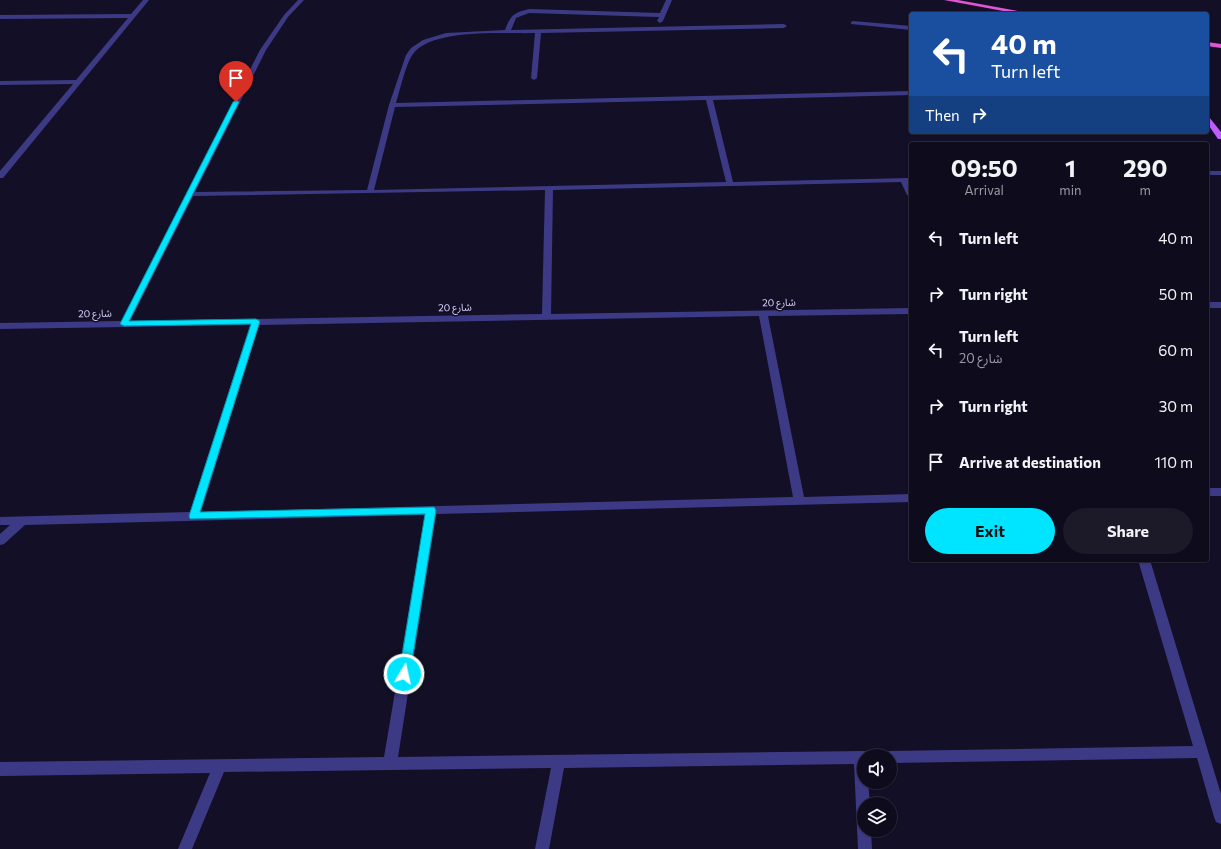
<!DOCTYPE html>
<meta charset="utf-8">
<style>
:root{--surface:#0e0b1c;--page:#1c1929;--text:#f1f3f6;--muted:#9b9ba3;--line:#2e2b3b;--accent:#00e5ff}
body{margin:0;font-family:Commissioner,"Noto Sans Arabic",sans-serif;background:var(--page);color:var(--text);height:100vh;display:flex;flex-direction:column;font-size:15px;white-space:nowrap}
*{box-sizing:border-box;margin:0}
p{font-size:13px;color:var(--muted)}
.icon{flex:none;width:22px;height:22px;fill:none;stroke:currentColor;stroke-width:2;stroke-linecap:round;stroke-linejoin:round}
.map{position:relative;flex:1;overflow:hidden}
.sheet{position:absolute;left:909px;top:142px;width:300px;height:420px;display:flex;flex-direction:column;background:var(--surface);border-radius:4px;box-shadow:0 1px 3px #0004,0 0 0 1px var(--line)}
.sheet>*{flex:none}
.banner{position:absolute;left:909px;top:12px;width:300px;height:122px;border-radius:4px;box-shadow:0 1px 3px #0004,0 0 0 1px var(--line);background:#1a4fa0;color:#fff;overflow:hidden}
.controls{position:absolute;left:857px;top:749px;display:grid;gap:8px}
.controls a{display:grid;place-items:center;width:40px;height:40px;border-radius:50%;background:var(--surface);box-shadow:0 1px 3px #0004,0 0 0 1px var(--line);font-size:20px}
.pin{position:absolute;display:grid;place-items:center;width:34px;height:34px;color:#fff;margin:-41px -17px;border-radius:50% 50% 50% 0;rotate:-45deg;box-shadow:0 0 4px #0007}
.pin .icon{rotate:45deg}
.me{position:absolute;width:44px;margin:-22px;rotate:9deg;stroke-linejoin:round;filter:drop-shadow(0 0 3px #0008)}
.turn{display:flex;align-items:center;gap:14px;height:84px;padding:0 16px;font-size:18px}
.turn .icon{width:52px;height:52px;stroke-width:2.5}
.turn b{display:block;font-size:28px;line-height:34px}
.then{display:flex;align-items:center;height:38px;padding:0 16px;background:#0003;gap:8px;font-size:15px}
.eta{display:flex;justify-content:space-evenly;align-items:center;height:68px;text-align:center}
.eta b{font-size:24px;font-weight:700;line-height:28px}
.button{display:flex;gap:8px;margin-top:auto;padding:8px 16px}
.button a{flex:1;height:46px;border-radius:24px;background:var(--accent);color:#111;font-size:16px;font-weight:700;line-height:46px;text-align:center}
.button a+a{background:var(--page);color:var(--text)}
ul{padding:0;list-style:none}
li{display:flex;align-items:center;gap:12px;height:56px;padding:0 16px}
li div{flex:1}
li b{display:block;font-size:15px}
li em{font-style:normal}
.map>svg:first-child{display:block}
</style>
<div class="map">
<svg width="1221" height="849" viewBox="0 0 1221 849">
<rect width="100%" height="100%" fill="#130f26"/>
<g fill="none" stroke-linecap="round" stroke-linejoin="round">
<g fill="#3d3a85" fill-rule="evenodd">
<polygon points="143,0 149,0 3,178 0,178 0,171 73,84 0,85 0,81 76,80 128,18 0,19 0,15 131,14"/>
<path d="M298,0H304L288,17L266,50L195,192L367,190L389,105L406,55L411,48L423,40L446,33L505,30C511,15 513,13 529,9L660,13L666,0H672L663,21L660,23L657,21L659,17L529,13L516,18L511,30L784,24L787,26L784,28L541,33L537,78L534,80L531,78L535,33C505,34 432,28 413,54C406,63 400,90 396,103L911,91V95L713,100L733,182L911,178V182H909L911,187V197L907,195L901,182L553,190L551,314L911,308V314L768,316L804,497L911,494V502L436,514L398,757L864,751L869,752L870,756H864V782H868L870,804H864V830H871L872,849H858L854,764L564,768L549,849H535L551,768L224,772L192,849H178L210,773L0,776V762L384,757L425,515L25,525L4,544L0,545V534L10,525H0V517L190,512L250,325L0,329V323L121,321L260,50L284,15ZM706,100L726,182L374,190L395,107ZM545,190L542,314L130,321L193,196ZM759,316L793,497L201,512L259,325Z"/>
<polygon points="853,21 911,26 911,30 851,24 851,22"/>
<rect x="1207" y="171" width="14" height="4"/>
<rect x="1207" y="302" width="14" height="6"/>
<rect x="1207" y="488" width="14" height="8"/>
<polygon points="1138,560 1150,560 1221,794 1221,824 1216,822 1214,817 1197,758 890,763 890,756 884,756 885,752 890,751 1193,746"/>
</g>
<polygon fill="#c25bff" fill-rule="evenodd" points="1207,116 1209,117 1221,132 1221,139 1218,139 1207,123"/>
<g fill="#e055d1" fill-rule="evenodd">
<polygon points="944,0 958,0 1034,14 1019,14"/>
<polygon points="1207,42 1221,44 1221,48 1207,46"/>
</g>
</g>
<polygon fill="#00e5ff" stroke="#0095a6" points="236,100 239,102 129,321 256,319 260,321 200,512 434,507 436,510 410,674 408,678 404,679 400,678 399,674 425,514 190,519 189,516 251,324 124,326 120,324 233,102"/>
<g text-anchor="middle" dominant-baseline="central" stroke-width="3" stroke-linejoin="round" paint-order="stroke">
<g font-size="10" fill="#d9d4ff" stroke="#130f26">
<text transform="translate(779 302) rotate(-1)">شارع 20</text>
<text transform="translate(455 307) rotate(-1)">شارع 20</text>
<text transform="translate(95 313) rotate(-1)">شارع 20</text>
</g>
</g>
</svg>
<div class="controls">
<a><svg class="icon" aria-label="sound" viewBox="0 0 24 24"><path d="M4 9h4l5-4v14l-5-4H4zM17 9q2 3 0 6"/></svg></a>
<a><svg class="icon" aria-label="layers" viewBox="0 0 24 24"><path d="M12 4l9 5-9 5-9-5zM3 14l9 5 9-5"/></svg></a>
</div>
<div class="pin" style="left:236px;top:102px;background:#d93025"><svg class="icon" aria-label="arrive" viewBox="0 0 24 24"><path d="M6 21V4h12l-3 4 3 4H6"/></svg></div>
<svg class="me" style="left:404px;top:674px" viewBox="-20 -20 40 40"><circle r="17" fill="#00e5ff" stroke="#fff" stroke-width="3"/><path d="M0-11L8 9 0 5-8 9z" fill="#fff"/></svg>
<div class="banner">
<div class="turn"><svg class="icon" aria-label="left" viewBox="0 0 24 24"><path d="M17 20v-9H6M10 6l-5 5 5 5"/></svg><div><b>40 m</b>Turn left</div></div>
<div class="then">Then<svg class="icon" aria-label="right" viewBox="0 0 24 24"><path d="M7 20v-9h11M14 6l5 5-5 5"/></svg></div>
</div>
<section class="sheet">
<div class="eta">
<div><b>09:50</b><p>Arrival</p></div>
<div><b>1</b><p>min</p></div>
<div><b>290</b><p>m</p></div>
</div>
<ul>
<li><svg class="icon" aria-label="left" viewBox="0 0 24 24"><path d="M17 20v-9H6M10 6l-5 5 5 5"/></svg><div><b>Turn left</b></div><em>40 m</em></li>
<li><svg class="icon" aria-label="right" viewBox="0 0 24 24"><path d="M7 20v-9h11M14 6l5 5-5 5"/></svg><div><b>Turn right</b></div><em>50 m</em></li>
<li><svg class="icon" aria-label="left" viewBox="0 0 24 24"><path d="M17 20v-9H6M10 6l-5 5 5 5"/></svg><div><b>Turn left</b><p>شارع 20</p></div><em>60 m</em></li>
<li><svg class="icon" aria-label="right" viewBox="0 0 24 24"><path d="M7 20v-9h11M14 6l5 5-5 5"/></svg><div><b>Turn right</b></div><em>30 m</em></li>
<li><svg class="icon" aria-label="arrive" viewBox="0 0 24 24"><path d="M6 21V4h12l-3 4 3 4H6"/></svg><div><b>Arrive at destination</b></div><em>110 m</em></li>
</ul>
<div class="button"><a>Exit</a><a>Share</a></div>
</section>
</div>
